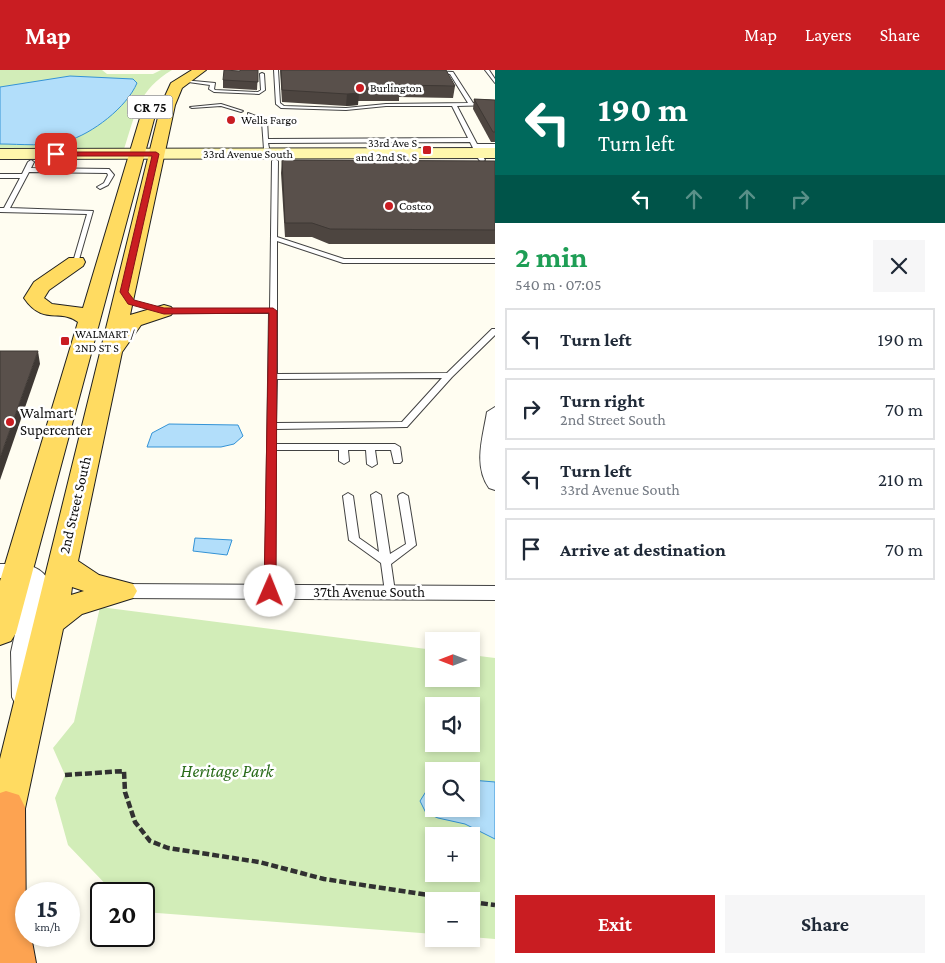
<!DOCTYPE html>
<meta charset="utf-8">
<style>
:root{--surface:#fff;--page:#f6f6f7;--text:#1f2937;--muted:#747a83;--line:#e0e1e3;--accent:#c91d22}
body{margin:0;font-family:"Crimson Pro",serif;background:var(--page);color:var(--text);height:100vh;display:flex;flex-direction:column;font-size:19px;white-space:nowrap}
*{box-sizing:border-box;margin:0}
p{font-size:16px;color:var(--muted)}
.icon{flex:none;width:28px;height:28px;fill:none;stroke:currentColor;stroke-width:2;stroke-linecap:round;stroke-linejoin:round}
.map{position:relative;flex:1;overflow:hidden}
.sheet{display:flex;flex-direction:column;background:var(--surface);width:450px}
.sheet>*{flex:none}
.top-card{background:#00695c;color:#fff;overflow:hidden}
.needle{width:32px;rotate:270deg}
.tools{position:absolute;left:425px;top:562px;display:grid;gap:10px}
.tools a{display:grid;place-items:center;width:55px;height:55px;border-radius:0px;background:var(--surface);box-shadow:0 2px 8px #0003;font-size:25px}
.speed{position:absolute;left:15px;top:812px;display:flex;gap:10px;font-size:25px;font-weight:700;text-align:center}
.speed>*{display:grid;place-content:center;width:65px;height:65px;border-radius:50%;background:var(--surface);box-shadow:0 2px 8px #0003;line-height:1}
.speed small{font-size:12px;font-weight:400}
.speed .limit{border:2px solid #111;border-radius:8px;background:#fff;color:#111}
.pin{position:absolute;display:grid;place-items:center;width:42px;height:42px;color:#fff;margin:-21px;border-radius:10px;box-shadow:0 2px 8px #0006}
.me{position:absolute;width:55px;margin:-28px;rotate:1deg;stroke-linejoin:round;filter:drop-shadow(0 0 4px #0008)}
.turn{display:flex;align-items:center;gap:18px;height:105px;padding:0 20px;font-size:22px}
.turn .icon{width:65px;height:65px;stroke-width:2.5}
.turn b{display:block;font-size:35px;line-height:42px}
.lanes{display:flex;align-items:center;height:48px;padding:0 20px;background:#0003;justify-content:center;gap:25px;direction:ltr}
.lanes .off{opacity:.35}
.round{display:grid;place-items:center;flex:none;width:52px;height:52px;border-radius:0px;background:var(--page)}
.summary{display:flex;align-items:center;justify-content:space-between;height:85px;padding:0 20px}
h1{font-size:30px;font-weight:700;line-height:38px;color:#1e9e55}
.action{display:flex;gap:10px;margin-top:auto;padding:10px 20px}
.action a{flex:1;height:58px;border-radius:0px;background:var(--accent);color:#fff;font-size:20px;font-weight:700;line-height:58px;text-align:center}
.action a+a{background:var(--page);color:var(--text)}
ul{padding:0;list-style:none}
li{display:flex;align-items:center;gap:15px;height:62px;margin:0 10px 8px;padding:0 10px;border:2px solid var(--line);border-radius:0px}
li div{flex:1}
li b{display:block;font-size:19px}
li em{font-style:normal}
header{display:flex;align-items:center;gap:30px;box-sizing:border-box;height:70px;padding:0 25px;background:var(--accent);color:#fff}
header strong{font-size:24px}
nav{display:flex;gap:28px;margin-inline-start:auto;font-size:18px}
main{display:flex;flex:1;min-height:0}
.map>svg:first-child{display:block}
</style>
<header>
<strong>Map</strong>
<nav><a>Map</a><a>Layers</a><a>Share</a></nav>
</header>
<main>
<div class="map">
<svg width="495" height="893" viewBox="0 0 495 893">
<rect width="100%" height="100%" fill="#fffdf1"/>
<g fill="#d2edb8" fill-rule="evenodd">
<path d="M0,0H102L107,4H153L161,0H172C138,20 136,43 124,79L96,81H0Z"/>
<path d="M100,537L434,580V609H471V585L495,588V869L471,867V831H434V864L144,842V824H115L68,775L55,728L65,705L53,678L74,652ZM434,636H471V674H434ZM434,701H471V739H434ZM434,766H471V804H434Z"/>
</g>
<g fill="#b2defa" stroke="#3493d6">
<path d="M70,6L133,9L137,13C127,37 92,64 67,71C46,77 21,74 0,74V17Z"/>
<polygon points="169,354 238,355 243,366 234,374 221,377 147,377 152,363"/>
<polygon points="195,468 232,470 227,485 193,481"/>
<polygon points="471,710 495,712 495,769 465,754 438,748 426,743 420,731 430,715 434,714 434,739 471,739"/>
</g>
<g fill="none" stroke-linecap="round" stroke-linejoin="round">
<defs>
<g id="lane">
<polygon points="274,0 278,0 280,33 284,36 346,38 386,34 468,33 450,4 410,0 453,2 473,33 495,33 495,35 457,36 477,74 495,74 495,78 478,78 485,90 482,92 479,90 470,72 268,73 269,78 264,79 262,52 248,45 248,43 267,50 268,69 468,68 452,36 386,36 346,40 281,38 276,34"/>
<polygon points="485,0 489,0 495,9 495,13"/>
<polygon points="262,3 264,4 265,20 259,24 214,22 209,19 210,15 181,11 183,10 215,13 214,19 215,20 258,22 261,20 260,4"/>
<polygon points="221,34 243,41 241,42 221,36 192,38 190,37"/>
<path d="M275,89L278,91L277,167L344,189H495V193H343L277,171V304L447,303L492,259H495V265L452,307L407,357L276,359V374H395L400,377L402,391L400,393H394L391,380H375L377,394L372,397L367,394L366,380H348L349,391L344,394L339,391V380H276L275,521L274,524H266L265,521L269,243H164L160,241L164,239H270L272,91ZM442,308L402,352L276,353L277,309Z"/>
<polygon points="31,90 34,92 31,98 109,99 114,105 108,115 100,119 97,117 104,113 108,105 107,103 29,102 10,138 93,141 78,193 73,192 87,144 0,142 0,138 4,138 20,108 0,108 0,104 22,104 28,92"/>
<polygon points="376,422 381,425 390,484 406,474 398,426 400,424 403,423 408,426 416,475 391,494 395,522 394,525 386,525 385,522 381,493 349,470 343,426 348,423 353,426 359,468 379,482 371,425"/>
</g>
<g id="street">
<path d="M495,337V420L489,418C473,395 483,367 487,342Z"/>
<path d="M0,494C17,494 37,492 47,508L33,582L34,627L31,633L23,636L15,633L12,627L11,582L27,510L0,508Z"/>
<polygon points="122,514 495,516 495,530 122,528 115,526 112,521 115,516"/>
</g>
<polygon id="secondary" points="495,78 495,88 0,89 0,79"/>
<g id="primary">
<path d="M192,0H206L182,18L175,35L130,245L164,235L171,237L174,241L171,245L141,255L122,282L78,491L99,505L133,514L137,521L133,528L82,544L63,559L19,767L14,779L0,784V689L161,35L171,13ZM72,517L84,521L71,525Z"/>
<path d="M150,34L157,38L16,563L11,571L0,575V511L78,252C60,238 43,256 24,228L34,212L69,188H83L85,192L83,196L49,220L44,228L52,234L83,238L143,38Z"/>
</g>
<polygon id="highway" points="6,721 19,725 25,737 26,866 31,866 36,893 0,893 0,723"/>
</defs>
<use href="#lane" stroke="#424242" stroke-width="2"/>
<use href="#street" stroke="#424242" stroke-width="2"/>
<use href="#secondary" stroke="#313131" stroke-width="2"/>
<use href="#primary" stroke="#202020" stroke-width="2"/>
<use href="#highway" stroke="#202020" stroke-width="2"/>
<g stroke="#313131" stroke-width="4.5" stroke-dasharray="7 3" stroke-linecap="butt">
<polyline points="65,705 124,701 125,722 135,752 150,771 168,778 259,792 324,809 467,831"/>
<polyline points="471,832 495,835"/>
</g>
<use href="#lane" fill="#fff" fill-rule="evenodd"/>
<use href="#street" fill="#fff" fill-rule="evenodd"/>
<use href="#secondary" fill="#fff7ac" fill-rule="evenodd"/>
<use href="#primary" fill="#ffdb61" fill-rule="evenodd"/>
<use href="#highway" fill="#fda351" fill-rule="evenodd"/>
</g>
<g fill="#4d4540">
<polygon points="258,0 257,20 223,18 223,10 240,1"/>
<polygon points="280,0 455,16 453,28 399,27 399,31 358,31 358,35 346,36 282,32"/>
<polygon points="474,29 495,30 495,72 491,72 473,39"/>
<polygon points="282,90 495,91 495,174 329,174 312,167 285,167 281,103"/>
</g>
<g fill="#3e3834">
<polygon points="359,23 358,35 346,36 347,24"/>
<polygon points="38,281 40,294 0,410 0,388"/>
</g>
<g fill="#59504b" stroke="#3e3834">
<polygon points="224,0 240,1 240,0 258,0 258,12 223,10"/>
<polygon points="281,0 446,0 455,16 398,15 400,19 358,19 359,23 347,24 282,20"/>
<polygon points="474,29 495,30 495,62 493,62"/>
<polygon points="282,90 495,91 495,160 330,159 312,153 285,153"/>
<polygon points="0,281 38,281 0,388"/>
</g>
<polygon fill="#c91d22" stroke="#831316" points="156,82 159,84 128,222 134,230 164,238 273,238 277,241 276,521 270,525 264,521 269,243 164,244 128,234 120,222 152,86 56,86 53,84 56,82"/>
<g fill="#c91d22" stroke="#fff" stroke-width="2">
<circle cx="360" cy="18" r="5"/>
<circle cx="231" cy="50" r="5"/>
<rect x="422" y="75" width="10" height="10" rx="2.5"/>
<circle cx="389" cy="136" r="5"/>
<rect x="60" y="266" width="10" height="10" rx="2.5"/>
<circle cx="10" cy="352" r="5"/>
</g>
<g text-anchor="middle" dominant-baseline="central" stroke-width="5" stroke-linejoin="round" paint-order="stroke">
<g font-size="12" fill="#0f0f0f" stroke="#fff" text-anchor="start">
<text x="370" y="18">Burlington</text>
<text x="241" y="50">Wells Fargo</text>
<text x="417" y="73" text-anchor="end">33rd Ave S<tspan x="417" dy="14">and 2nd St. S</tspan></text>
<text x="399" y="136">Costco</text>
<text x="75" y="264">WALMART /<tspan x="75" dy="14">2ND ST S</tspan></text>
</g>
<g font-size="12" fill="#0f0f0f" stroke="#fff">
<text x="248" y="84">33rd Avenue South</text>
</g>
<rect fill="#fff" stroke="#575757" stroke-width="1" x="127.5" y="25.5" width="45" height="23" rx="4"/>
<g font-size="14" font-weight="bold" fill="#0f0f0f">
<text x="150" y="37">CR 75</text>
</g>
<g font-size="15" fill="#0f0f0f" stroke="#fff" text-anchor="start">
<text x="20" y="343">Walmart<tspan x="20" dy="17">Supercenter</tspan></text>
</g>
<g font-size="15" fill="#0f0f0f" stroke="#fff">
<text transform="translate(75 435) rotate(-77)">2nd Street South</text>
<text x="369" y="522">37th Avenue South</text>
</g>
<g font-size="18" font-style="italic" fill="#2a6c1a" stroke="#fff">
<text x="227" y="701">Heritage Park</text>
</g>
</g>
</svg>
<div class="tools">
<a><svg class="needle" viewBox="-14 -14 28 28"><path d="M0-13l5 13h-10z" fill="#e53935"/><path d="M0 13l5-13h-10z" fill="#747a83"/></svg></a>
<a><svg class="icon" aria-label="sound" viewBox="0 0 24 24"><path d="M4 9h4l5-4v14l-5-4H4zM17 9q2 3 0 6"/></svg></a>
<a><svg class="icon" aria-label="search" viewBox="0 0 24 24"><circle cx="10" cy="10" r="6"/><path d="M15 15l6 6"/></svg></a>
<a>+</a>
<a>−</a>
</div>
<div class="speed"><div>15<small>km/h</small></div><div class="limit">20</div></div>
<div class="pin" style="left:56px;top:84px;background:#d93025"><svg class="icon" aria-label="arrive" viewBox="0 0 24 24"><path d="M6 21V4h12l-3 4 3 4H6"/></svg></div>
<svg class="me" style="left:270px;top:521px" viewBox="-20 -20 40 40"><circle r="19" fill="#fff"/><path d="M0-13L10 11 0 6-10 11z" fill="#c91d22"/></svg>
</div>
<section class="sheet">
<div class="top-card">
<div class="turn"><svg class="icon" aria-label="left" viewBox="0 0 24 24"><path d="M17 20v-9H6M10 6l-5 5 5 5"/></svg><div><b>190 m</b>Turn left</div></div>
<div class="lanes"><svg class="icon" aria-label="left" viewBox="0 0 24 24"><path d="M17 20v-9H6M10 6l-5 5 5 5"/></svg><svg class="icon off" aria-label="ahead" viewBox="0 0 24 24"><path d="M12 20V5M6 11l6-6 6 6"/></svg><svg class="icon off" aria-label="ahead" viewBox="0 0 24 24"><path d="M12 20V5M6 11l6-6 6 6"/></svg><svg class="icon off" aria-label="right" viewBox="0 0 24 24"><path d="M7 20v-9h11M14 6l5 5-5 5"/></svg></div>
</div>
<div class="summary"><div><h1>2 min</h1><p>540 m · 07:05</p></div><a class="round"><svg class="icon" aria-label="close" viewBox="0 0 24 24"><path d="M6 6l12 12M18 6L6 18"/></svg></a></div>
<ul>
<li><svg class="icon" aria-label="left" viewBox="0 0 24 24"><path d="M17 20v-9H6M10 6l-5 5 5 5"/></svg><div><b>Turn left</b></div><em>190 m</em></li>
<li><svg class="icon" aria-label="right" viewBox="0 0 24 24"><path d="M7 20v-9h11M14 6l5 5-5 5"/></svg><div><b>Turn right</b><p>2nd Street South</p></div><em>70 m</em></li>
<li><svg class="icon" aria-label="left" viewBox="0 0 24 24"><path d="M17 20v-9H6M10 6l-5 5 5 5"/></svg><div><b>Turn left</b><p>33rd Avenue South</p></div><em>210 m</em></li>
<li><svg class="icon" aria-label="arrive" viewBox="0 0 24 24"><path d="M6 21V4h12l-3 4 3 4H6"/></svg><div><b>Arrive at destination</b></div><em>70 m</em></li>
</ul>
<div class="action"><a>Exit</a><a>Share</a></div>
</section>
</main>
